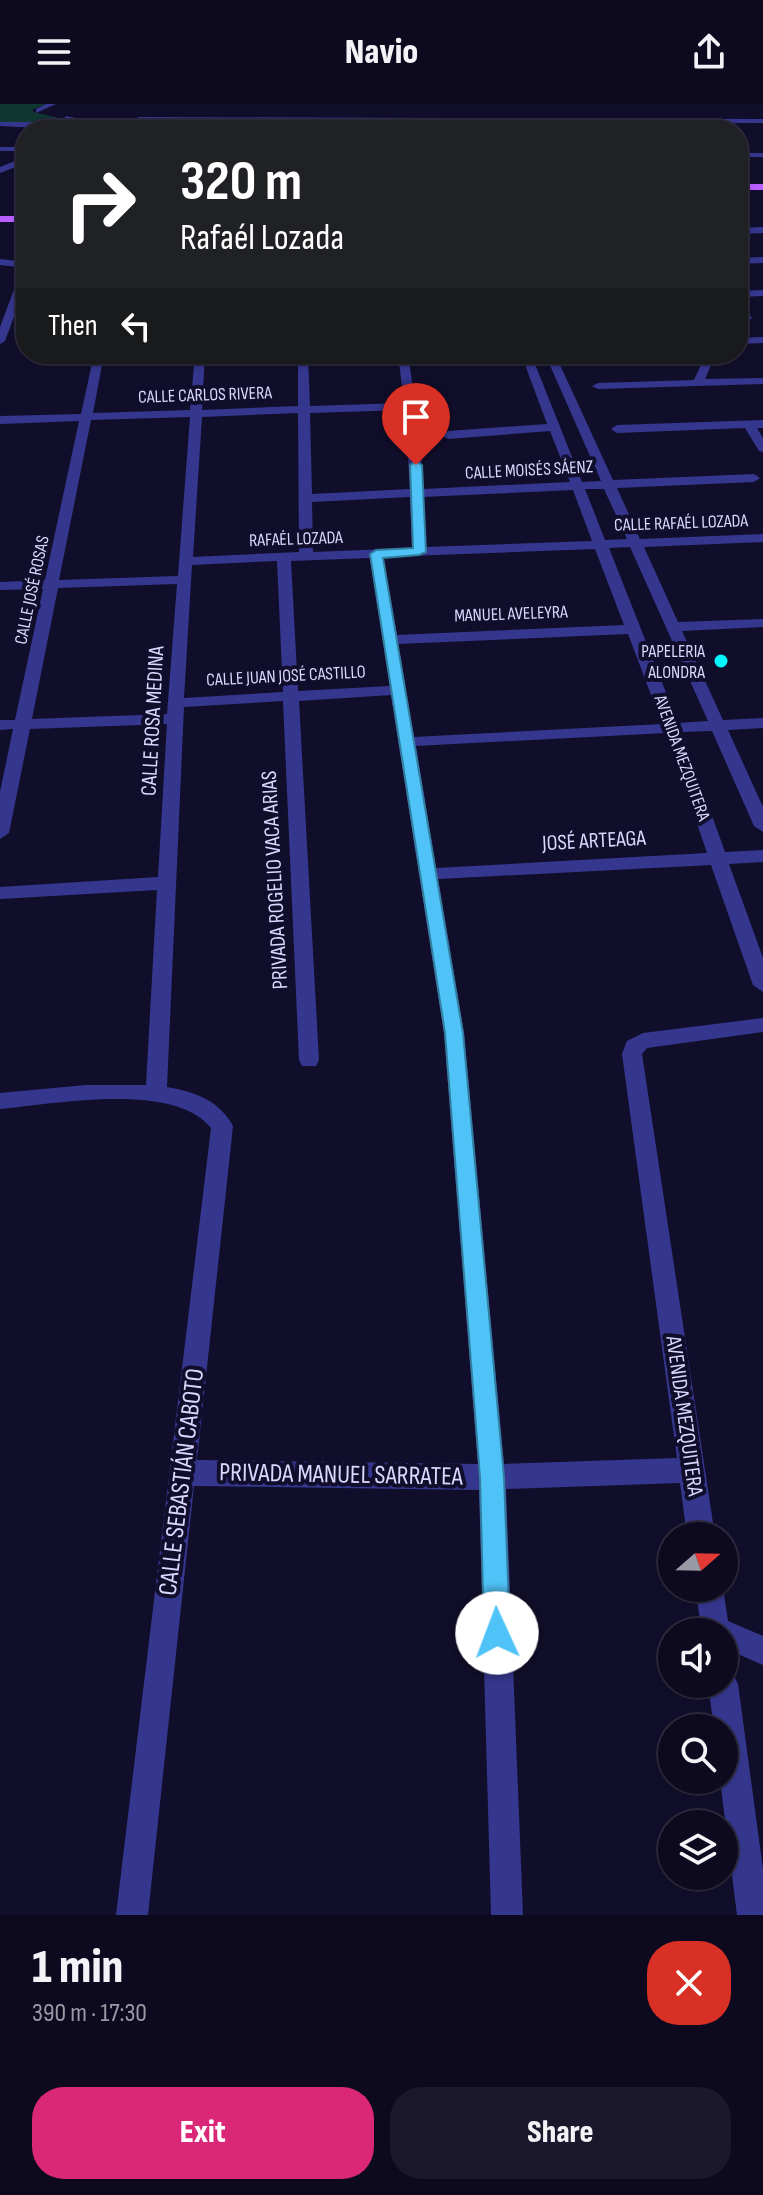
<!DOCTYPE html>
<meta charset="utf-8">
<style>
:root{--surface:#0d0a20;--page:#1b182d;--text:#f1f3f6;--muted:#9a9aa5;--line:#2d2b3e;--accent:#db2777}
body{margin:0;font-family:"Sofia Sans Condensed",sans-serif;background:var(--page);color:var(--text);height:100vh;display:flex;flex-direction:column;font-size:30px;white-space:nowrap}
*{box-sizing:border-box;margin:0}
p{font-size:26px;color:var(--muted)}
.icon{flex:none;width:44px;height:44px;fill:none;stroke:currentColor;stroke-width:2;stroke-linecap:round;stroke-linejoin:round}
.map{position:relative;height:1811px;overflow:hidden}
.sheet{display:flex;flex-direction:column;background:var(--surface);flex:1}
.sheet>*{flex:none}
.banner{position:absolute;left:16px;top:16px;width:732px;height:244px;border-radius:32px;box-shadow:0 2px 6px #0004,0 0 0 2px var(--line);background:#202124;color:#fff;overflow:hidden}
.needle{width:52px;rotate:70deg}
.buttons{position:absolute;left:658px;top:1418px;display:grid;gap:16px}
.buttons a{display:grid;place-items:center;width:80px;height:80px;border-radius:50%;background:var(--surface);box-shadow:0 2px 6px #0004,0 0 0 2px var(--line);font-size:40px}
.pin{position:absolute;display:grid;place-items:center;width:68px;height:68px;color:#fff;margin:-82px -34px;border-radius:50% 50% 50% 0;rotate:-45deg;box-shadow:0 0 8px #0007}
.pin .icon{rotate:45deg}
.me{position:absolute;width:88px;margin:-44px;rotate:358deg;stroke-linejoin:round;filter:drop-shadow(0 0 6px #0008)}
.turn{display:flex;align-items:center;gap:28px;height:168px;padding:0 32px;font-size:36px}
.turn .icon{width:104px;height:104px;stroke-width:2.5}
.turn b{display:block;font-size:56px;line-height:68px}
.then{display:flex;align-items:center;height:76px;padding:0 32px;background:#0003;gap:16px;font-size:30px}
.round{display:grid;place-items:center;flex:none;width:84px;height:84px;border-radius:32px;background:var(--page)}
.headline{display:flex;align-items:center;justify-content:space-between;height:136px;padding:0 32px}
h1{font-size:48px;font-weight:800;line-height:60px}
.button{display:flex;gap:16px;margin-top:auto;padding:16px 32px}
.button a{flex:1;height:92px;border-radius:32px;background:var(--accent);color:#fff;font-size:32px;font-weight:800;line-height:92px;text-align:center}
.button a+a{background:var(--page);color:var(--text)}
header{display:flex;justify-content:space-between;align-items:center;height:104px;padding:0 32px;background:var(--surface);font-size:36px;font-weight:800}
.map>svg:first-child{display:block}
</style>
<header><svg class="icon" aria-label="menu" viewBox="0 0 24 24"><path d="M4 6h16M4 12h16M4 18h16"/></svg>Navio<svg class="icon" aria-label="share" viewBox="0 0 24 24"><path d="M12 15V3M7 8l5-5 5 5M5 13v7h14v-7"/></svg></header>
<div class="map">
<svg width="763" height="1811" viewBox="0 0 763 1811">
<rect width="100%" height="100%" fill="#110e2b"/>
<polygon fill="#103632" points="0,0 47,0 33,5 33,8 103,24 85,26 54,19 0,19"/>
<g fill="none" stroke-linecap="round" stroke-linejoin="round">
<g fill="#35378e" fill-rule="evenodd">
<polygon points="46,0 56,0 36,9 36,5"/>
<polygon points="66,12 113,22 117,24 111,26 63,16"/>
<polygon points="138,13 763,15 763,19 135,17"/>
<polygon points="0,18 54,18 82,26 0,22"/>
<rect x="0" y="43" width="26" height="4"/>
<rect x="738" y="49" width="25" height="4"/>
<polygon points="23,54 26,54 26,59 0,69 0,63"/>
<polygon points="763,123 763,129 738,130 738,124"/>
<polygon points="763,153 763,159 738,160 738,154"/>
<polygon points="0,155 26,158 26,164 0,161"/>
<polygon points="26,164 26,180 5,237 0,240 0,223 21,167"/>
<polygon points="763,186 763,192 738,193 752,214 738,224 741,213 738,187"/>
<polygon points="763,233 763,239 738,240 738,234"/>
<path d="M94,250H104L93,309L190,306L195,250H205L202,306L298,302V250H308L310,302L404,299L398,250H408L420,332L423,385L570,378L550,327L448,335L442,331L448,327L547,320L521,250H531L582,378L601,377L545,250H555L613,376L754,370L760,374L754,378L617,384L640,435L763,430V438L644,443L678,518L763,515V523L682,527L723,616L763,614V624L728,626L763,703V728L754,722L712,627L682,628L725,748L763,746V758L729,760L763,854V888L753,881L711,761L438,775L464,929L504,1360L677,1354L622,950L627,937L643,929L763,914V928L647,944L642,950L715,1432H687L680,1379L506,1385L523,1811H491L479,1386L194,1382L148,1811H116L211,1024C174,977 54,1000 0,1005V989L86,981H146L157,786L0,795V783L158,773L167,620L30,625L9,729L0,735V688L13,625L0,626V616H15L43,485L0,486V478L45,476L79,317L0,320V312L81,310ZM405,306L410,385L312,390L310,309ZM298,309L299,448L193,453L202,313ZM190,313L178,472L59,476L91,316ZM585,385H604L627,435L605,436ZM573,386L592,437L426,443L423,393ZM410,393L412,444L313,448L312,398ZM630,443L708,617L678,619L609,444ZM595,445L624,521L397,531L383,453ZM370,454L390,582L298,587L291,457ZM277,457L283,588L184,594L192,461ZM177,480L167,610L32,615L58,484ZM628,530L662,620L414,633L398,540ZM391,591L444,929L478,1360L197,1356L233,1022C219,996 195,988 167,983L184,603L283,597L299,956L302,962H316L319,956L299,597ZM666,629L707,749L436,764L416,642Z"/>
<polygon points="706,250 716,250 705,275 763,274 763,280 598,285 592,282 598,279 694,276"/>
<polygon points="763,316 763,324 757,324 763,334 763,348 759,347 745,324 617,329 611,325 617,321"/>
<polygon points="695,1484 723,1484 728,1517 763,1532 763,1561 724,1544 724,1528 702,1528"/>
<polygon points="724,1566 733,1570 738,1580 763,1765 763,1811 737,1811 720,1676 724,1676 724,1624 714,1624 708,1580 724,1580"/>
</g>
<g fill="#b95fff" fill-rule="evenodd">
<rect x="738" y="80" width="25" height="6"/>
<rect x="0" y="112" width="26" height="6"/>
</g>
</g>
<polygon fill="#4fc3f7" stroke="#337fa1" stroke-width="2" points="416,357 422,361 426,448 419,451 383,454 463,929 504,1373 510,1529 506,1539 497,1542 488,1539 484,1529 480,1373 445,929 370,450 376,446 413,444 410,361"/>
<circle fill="#04f6ff" stroke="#110e2b" stroke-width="3" cx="721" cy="557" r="8"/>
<g text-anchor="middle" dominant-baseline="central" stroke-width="8" stroke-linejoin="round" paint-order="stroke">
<g font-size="18" fill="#dad8ff" stroke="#110e2b">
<text transform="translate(205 291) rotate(-2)">CALLE CARLOS RIVERA</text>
<text transform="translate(529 366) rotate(-3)">CALLE MOISÉS SÁENZ</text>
<text transform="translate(681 419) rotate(-2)">CALLE RAFAÉL LOZADA</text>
<text transform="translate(296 435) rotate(-2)">RAFAÉL LOZADA</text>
<text transform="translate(32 486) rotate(-78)">CALLE JOSÉ ROSAS</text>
<text transform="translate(511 510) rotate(-2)">MANUEL AVELEYRA</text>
<text transform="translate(286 572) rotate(-3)">CALLE JUAN JOSÉ CASTILLO</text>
<text transform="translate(682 654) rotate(70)">AVENIDA MEZQUITERA</text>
</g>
<g font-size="18" fill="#dad8ff" stroke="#110e2b" text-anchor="end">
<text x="705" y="547">PAPELERIA<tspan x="705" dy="21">ALONDRA</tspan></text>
</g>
<g font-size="22" fill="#dad8ff" stroke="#110e2b">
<text transform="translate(153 617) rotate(-87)">CALLE ROSA MEDINA</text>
<text transform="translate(594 737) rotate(-3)">JOSÉ ARTEAGA</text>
<text transform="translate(275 776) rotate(-93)">PRIVADA ROGELIO VACA ARIAS</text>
<text transform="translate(684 1312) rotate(82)">AVENIDA MEZQUITERA</text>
</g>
<g font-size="26" fill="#dad8ff" stroke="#110e2b">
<text transform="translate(341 1371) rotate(1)">PRIVADA MANUEL SARRATEA</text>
<text transform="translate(182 1378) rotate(-83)">CALLE SEBASTIÁN CABOTO</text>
</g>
</g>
</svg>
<div class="buttons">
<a><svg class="needle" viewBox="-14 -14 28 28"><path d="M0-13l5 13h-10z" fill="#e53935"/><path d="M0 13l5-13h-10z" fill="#9a9aa5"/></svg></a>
<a><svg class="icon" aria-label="sound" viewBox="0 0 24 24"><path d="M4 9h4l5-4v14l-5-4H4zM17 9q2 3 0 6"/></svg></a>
<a><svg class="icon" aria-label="search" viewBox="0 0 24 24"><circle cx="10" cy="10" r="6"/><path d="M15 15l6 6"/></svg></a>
<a><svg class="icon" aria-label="layers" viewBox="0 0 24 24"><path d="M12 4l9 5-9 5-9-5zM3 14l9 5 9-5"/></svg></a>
</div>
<div class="pin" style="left:416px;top:361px;background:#d93025"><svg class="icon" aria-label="arrive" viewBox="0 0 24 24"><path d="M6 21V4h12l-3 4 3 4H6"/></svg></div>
<svg class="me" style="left:497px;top:1529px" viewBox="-20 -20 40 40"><circle r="19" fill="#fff"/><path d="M0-13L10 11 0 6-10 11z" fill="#4fc3f7"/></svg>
<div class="banner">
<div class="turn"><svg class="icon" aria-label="right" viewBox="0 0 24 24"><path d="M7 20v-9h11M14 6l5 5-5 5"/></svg><div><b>320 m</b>Rafaél Lozada</div></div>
<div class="then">Then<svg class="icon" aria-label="left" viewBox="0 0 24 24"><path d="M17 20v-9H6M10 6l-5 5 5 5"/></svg></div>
</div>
</div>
<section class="sheet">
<div class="headline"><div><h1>1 min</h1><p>390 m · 17:30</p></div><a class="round" style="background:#d93025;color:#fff"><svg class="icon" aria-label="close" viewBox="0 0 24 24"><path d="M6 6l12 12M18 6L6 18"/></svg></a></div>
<div class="button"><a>Exit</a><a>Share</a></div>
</section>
